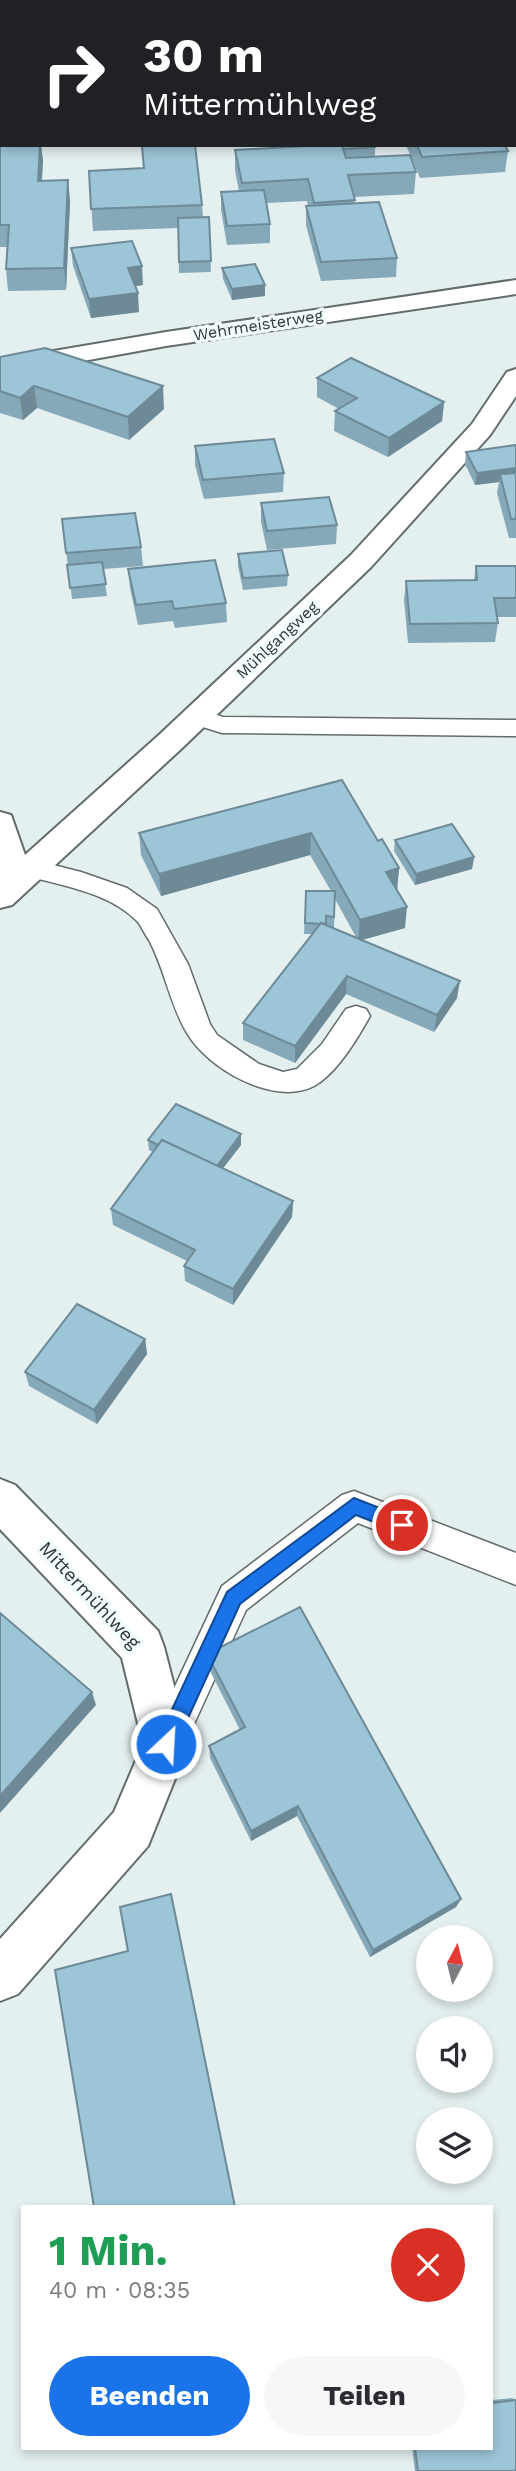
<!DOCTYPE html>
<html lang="de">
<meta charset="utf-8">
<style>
:root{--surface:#fff;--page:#f7f7f7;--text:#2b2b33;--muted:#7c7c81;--accent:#1a73e8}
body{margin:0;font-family:"Work Sans",sans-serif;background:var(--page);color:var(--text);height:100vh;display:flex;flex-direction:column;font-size:26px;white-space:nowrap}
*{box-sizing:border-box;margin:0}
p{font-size:23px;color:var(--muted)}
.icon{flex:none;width:38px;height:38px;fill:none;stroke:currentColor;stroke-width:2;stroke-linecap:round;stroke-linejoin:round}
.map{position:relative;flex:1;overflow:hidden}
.drawer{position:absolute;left:21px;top:2205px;width:472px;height:245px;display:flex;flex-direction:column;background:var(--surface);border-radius:0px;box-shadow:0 4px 10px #0003}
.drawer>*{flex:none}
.guide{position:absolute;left:0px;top:0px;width:516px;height:147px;box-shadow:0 4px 10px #0003;background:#202124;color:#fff;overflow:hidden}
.needle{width:46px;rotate:7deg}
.buttons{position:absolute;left:416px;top:1925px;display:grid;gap:14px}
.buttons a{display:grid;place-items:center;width:77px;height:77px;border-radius:50%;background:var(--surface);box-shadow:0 4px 10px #0003;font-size:35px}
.pin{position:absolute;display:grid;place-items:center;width:60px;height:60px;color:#fff;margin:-30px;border:4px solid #fff;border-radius:50%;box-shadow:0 2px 7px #0007}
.me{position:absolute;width:77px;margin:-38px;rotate:25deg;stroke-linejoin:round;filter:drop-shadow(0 0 5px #0008)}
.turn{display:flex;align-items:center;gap:24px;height:147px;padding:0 28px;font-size:32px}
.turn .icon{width:91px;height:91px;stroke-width:2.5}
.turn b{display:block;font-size:49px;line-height:60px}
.round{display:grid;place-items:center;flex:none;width:74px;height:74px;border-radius:37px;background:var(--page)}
.summary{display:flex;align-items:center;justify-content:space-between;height:119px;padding:0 28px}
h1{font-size:42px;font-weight:700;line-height:52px;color:#1e9e55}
.primary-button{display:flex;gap:14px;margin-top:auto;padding:14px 28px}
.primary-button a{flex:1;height:80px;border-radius:42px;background:var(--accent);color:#fff;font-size:28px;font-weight:700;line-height:80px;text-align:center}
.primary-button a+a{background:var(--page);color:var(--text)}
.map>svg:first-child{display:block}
</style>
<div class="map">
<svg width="516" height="2471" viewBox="0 0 516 2471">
<rect width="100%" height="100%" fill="#e4efef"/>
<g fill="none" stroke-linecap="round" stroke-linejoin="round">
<defs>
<g id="service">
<polygon points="198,709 223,717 516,720 516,736 222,733 190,723 186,717 190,711"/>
<path d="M30,859L81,872L127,888L157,909L188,964L210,1024L217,1035L259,1064L283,1072L297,1069L322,1044L346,1009L356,1006L366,1009L370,1016C358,1038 336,1074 314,1086C274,1107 207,1068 187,1033C170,1005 165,970 149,940C145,935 142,927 138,922C108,891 60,886 21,874L17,868L21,862Z"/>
<polygon points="354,1491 516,1553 516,1585 358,1523 246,1610 179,1757 166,1762 153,1757 148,1744 222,1586 342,1495"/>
</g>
<g id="minor">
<polygon points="516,280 516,294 166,346 0,376 0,360 166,332"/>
<polygon points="516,369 516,396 490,435 371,567 181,749 12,905 0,908 0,812 11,815 25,855 159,735 351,555 472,424 507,372"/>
<polygon points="0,1479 15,1485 158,1631 164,1647 189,1744 148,1846 18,1994 0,2001 0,1939 114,1812 143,1744 122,1658 0,1529"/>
</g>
</defs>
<use href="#service" stroke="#626c6b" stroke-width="3"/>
<use href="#minor" stroke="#626c6b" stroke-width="4"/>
<use href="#service" fill="#fff" fill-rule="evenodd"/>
<use href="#minor" fill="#fff" fill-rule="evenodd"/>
</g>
<g fill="#86a9b9" fill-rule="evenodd">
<polygon points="453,0 515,0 516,24 514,24 514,2 453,2"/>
<polygon points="0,141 2,145 41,145 43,161 42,181 68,180 70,202 66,290 8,291 6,269 8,247 0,247"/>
<polygon points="141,145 195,145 202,205 203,217 209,217 211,272 179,273 178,228 93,231 89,171 143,168"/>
<polygon points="406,145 505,145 508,151 505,172 420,178"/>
<polygon points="375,147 375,157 416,172 414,194 354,197 355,203 397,258 396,277 321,281 306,225 306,206 308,206 307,201 266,203 270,224 270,243 227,245 221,210 221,192 239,191 235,171 235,150"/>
<polygon points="71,248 143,285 135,286 139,312 91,318 73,266"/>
<polygon points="222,268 265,285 265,296 232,300 223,279"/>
<polygon points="0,357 164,409 129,440 37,408 23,420 0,413"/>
<polygon points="317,378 444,402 442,421 388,457 334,431 335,411 339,409 317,397"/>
<polygon points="516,445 516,538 509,538 497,493 499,482 475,485 465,464 466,452"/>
<polygon points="195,446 284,473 283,492 204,499 195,465"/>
<polygon points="261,503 337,525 336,544 267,550 261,522"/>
<polygon points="62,519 141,547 143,566 103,569 107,596 72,599"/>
<polygon points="238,554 288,575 287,586 243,590 238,566"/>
<polygon points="476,566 516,566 516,617 497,617 498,623 495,642 408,643 404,600 406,581 474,580"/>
<polygon points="128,569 226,603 227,622 175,628 173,621 138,625 130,588"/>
<path d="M342,780L378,841L399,868L397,890L405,928L362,940L457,998L434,1032L346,994L295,1063L243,1040V1023L312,934H304L306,891H331L310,855L161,896L141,855L139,833ZM335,899L356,937L334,928Z"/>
<polygon points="395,840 474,857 472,869 415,885 394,851"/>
<polygon points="241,1134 241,1145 223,1168 293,1201 292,1217 233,1305 185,1281 184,1266 187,1261 113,1225 111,1209 153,1152 149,1150 148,1140"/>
<polygon points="145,1339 147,1354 97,1424 29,1386 25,1372"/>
<polygon points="207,1654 461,1899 456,1907 370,1957 297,1816 251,1841 210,1758 209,1746 240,1730 208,1667"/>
<polygon points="512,2398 516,2400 516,2471 415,2471 412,2448 492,2448 492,2400"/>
</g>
<g fill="#6d8a96">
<polygon points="40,145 41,145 43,161 40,202 38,181"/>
<polygon points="68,180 70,202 66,290 64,268"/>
<polygon points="142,266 143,285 130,287 128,268"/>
<polygon points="265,285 265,296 232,300 232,289"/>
<polygon points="138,293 139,312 91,318 89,299"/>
<polygon points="34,386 37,408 23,420 20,398"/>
<polygon points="163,386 164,409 129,440 128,417"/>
<polygon points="444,402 442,421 388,457 389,438"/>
<polygon points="516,468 516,479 500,474 499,482 475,485 477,473"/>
<polygon points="311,833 310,855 161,896 159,874"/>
<polygon points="474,857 472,869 415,885 416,874"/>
<polygon points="399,868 397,890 386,872"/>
<polygon points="407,907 405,928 358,941 360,920"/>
<polygon points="347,976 346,994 295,1063 295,1046"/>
<polygon points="460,981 457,998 434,1032 437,1015"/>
<polygon points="241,1134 241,1145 214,1180 214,1170"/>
<polygon points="293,1201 292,1217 233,1305 233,1289"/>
<polygon points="145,1339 147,1354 97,1424 94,1410"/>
<polygon points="92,1692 96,1705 0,1813 0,1796"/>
<polygon points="298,1806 297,1816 251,1841 251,1831"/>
<polygon points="461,1899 456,1907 370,1957 373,1950"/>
</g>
<g fill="#9cc5d7" stroke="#6d8a96" stroke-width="2">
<polygon points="457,0 515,0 516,6 514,6 514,2 458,2"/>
<polygon points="2,140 2,145 40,145 38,181 68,180 64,268 6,269 9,225 0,225 0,141"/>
<polygon points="142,145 195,145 202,205 91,209 89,171 144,168"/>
<polygon points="326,145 342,145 346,158 410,155 416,172 348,175 355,200 314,203 308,179 242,183 235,150"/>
<polygon points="342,145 374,145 375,147 343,149"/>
<polygon points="417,145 505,145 508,151 422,157"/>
<polygon points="264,190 270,224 227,226 221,192"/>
<polygon points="379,202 397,258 321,262 306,206"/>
<polygon points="209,217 211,261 179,262 178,218"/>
<polygon points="132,241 142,266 128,268 138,293 89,299 71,248"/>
<polygon points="255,264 265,285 232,289 222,268"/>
<polygon points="45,348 163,386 128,417 34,386 20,398 0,391 0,357"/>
<polygon points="351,358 444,402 389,438 335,411 357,398 317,378"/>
<polygon points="274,439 284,473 203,480 195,446"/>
<polygon points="516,445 516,468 477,473 466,452"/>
<polygon points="516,473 516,519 511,519 500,474"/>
<polygon points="329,497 337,525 267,531 261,503"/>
<polygon points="135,513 141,547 66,553 62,519"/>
<polygon points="282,550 288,575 243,578 238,554"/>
<polygon points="215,560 226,603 174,609 172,601 136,605 128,569"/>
<polygon points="102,562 106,584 70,588 67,565"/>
<polygon points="476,566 516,566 516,598 494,598 498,623 410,624 406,581 477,580"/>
<polygon points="342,780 378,841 382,839 399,868 386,872 407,907 360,920 311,833 159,874 139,833"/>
<polygon points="452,824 474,857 416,874 395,840"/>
<polygon points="306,891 335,891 334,917 326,916 326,924 321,923 321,924 305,923"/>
<polygon points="321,923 460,981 437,1015 347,976 295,1046 243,1023"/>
<polygon points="176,1104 241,1134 217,1166 162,1140 158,1145 148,1140"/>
<polygon points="162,1140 293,1201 233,1289 184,1266 195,1250 111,1209"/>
<polygon points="77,1304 145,1339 94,1410 25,1372"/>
<polygon points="300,1607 461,1899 373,1950 298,1806 251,1831 209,1746 245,1727 207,1654"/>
<polygon points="0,1613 92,1692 0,1796"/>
<polygon points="171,1894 235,2207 94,2207 55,1970 128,1951 120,1907"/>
<polygon points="516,2400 516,2471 418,2471 415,2448 492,2448 492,2403"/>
</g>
<polygon fill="#1a73e8" stroke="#114b97" stroke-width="2" points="354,1498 408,1519 411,1525 408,1531 402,1533 356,1515 240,1604 173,1751 166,1754 159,1751 157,1744 159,1737 227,1592"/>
<g text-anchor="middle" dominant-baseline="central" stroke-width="7" stroke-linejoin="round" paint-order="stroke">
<g font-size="16" fill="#323736" stroke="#f1fdfc">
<text transform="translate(258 325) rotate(-9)">Wehrmeisterweg</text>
<text transform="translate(277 640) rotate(-43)">Mühlgangweg</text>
</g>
<g font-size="19" fill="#323736" stroke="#f1fdfc">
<text transform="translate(90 1595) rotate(47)">Mittermühlweg</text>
</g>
</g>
</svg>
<div class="buttons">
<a><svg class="needle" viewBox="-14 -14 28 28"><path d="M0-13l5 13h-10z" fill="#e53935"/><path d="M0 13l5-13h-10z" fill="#7c7c81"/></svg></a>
<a><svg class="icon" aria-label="sound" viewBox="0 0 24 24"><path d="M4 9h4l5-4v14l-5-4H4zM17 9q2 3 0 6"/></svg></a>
<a><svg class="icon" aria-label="layers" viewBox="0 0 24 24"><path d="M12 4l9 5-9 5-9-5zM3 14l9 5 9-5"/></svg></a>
</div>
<div class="pin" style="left:402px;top:1525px;background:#d93025"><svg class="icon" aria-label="arrive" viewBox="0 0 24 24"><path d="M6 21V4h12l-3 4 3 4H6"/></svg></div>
<svg class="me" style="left:166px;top:1744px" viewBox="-20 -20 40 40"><circle r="17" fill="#1a73e8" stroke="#fff" stroke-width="3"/><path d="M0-11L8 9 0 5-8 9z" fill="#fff"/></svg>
<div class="guide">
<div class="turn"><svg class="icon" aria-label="right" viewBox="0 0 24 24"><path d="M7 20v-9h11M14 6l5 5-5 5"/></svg><div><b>30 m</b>Mittermühlweg</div></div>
</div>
<section class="drawer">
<div class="summary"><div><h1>1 Min.</h1><p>40 m · 08:35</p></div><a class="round" style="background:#d93025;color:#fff"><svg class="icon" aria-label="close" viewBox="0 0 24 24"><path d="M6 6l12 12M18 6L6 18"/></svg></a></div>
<div class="primary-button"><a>Beenden</a><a>Teilen</a></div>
</section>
</div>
